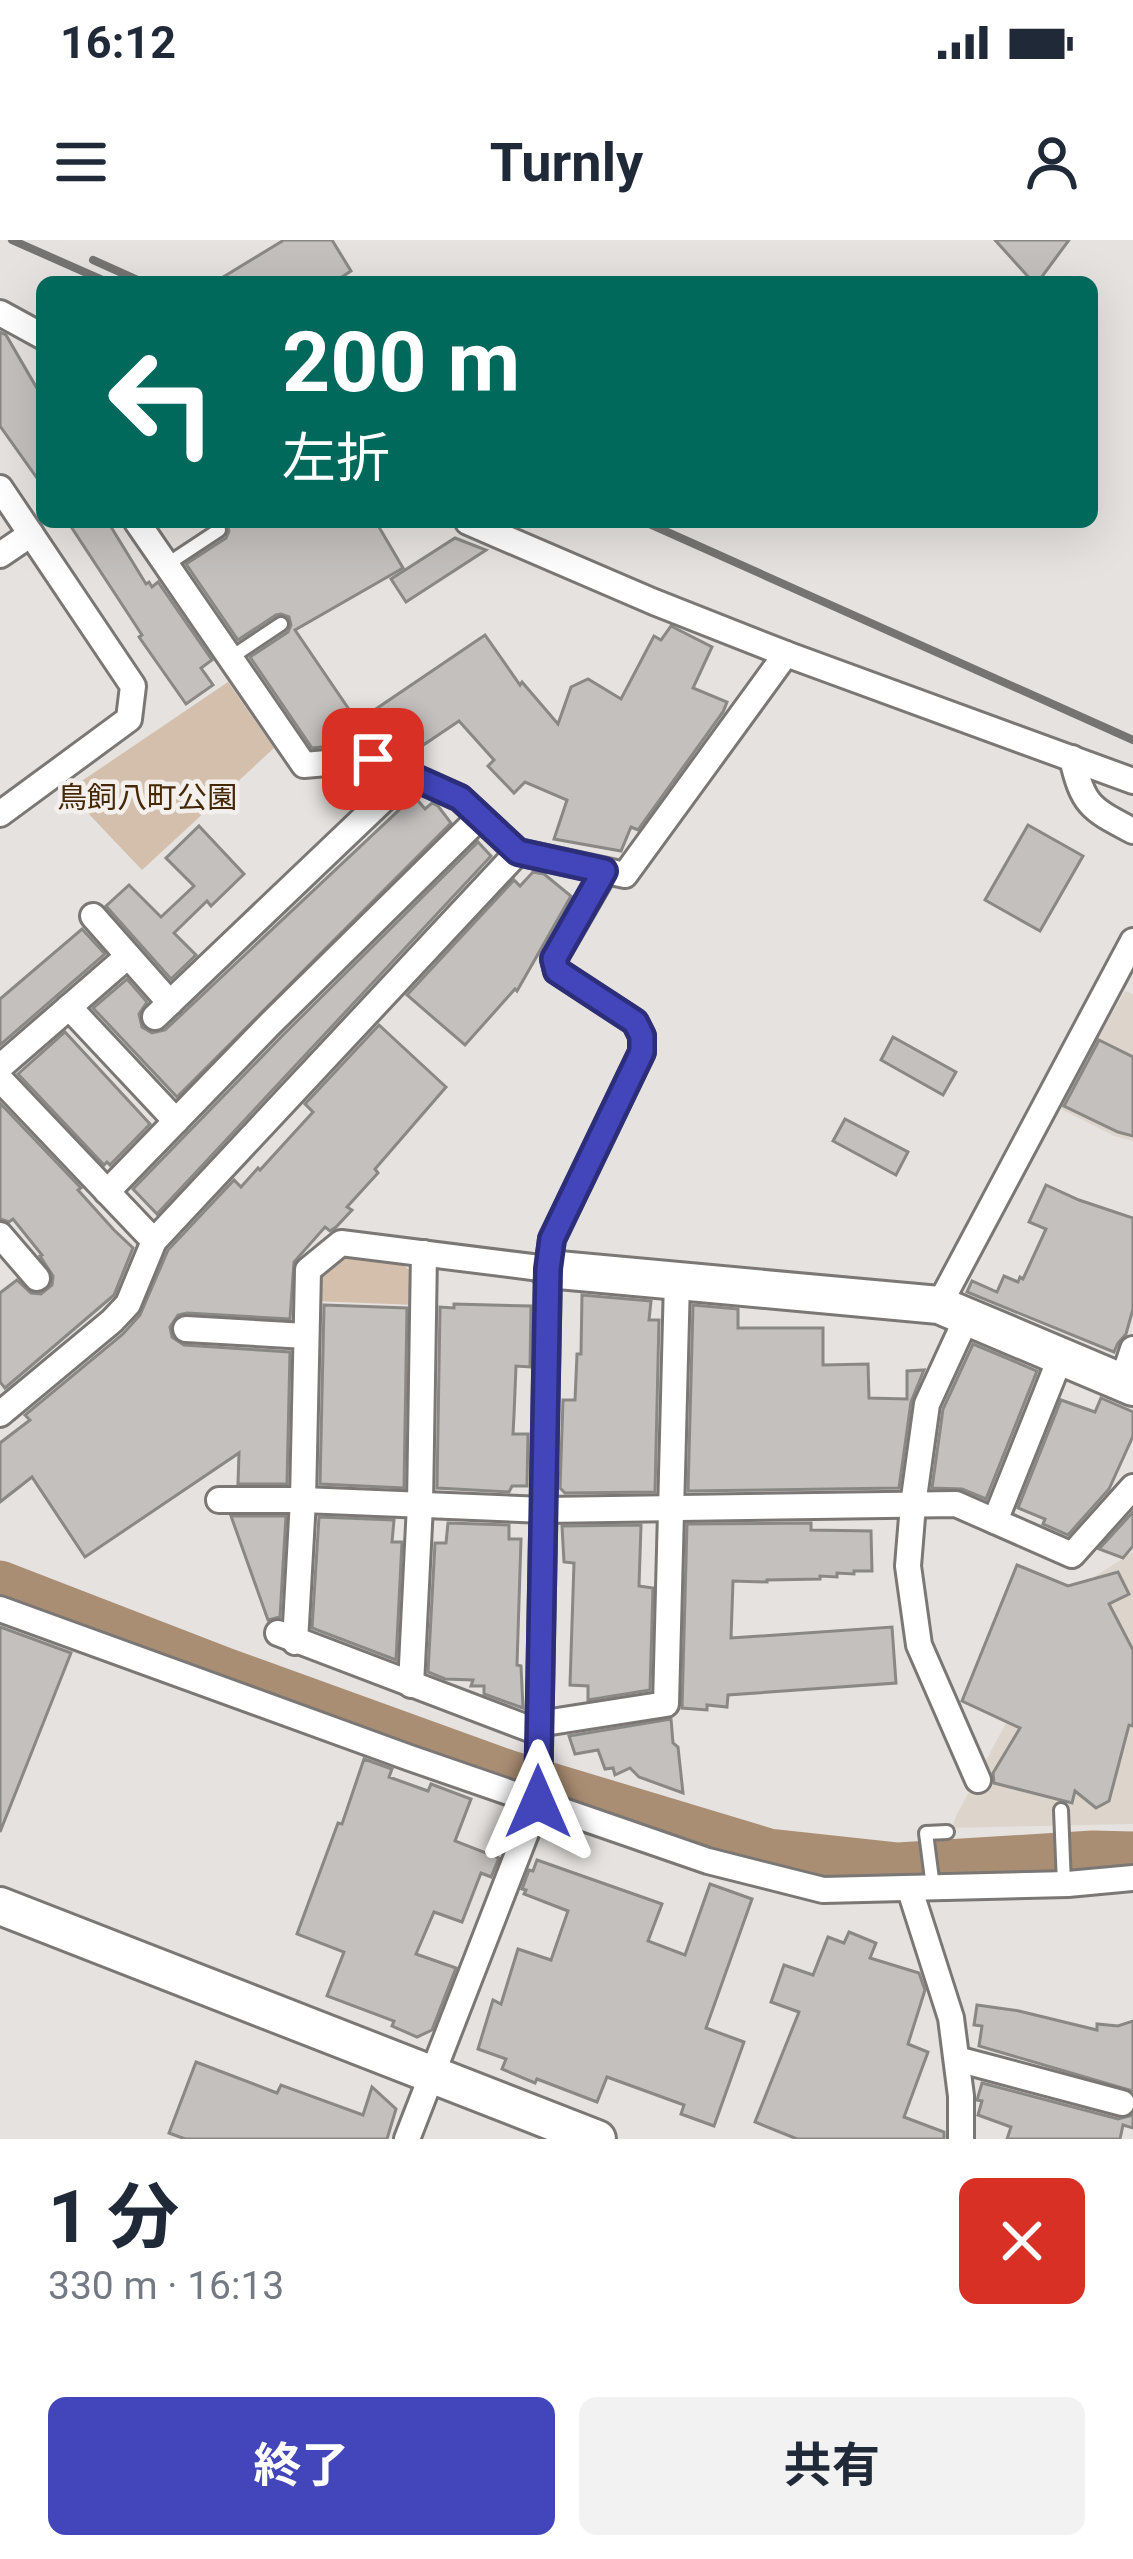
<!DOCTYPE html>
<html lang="ja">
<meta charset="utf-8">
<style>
:root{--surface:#fff;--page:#f2f2f3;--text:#1f2937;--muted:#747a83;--accent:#4346bb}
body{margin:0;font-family:Roboto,"Noto Sans JP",sans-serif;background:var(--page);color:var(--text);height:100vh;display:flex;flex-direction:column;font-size:45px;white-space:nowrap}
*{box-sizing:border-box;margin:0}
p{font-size:39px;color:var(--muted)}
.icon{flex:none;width:66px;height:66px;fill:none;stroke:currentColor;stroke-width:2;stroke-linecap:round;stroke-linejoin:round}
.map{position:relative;height:1899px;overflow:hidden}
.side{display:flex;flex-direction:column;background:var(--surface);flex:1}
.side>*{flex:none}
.hud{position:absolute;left:36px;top:36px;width:1062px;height:252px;border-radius:18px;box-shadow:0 12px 48px #0002;background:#00695c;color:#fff;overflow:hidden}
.pin{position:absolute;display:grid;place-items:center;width:102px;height:102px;color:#fff;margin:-51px;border-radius:24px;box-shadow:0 6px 18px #0006}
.me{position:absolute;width:132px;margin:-66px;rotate:0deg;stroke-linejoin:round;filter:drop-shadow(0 0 9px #0008)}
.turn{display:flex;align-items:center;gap:42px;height:252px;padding:0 48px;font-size:54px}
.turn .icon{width:156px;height:156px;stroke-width:2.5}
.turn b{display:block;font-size:84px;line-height:102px}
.round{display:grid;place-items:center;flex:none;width:126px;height:126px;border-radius:18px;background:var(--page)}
.head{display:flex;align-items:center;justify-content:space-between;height:204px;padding:0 48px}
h1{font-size:72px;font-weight:700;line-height:90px}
.cta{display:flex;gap:24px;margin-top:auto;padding:24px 48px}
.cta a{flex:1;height:138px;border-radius:18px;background:var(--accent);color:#fff;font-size:48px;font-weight:700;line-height:138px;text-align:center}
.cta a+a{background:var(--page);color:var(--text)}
.status{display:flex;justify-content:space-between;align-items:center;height:84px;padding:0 60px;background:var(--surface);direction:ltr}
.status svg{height:33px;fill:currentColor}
header{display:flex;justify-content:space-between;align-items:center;height:156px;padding:0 48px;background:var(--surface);font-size:54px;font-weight:700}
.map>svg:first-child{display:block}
</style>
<div class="status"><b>16:12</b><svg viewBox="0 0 49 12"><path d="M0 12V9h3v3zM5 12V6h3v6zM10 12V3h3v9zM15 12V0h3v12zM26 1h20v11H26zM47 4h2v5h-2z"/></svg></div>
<header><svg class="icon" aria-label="menu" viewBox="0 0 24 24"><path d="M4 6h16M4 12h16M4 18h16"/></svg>Turnly<svg class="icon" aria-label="person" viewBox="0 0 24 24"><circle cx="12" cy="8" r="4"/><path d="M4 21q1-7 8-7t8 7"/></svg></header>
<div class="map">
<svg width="1133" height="1899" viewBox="0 0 1133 1899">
<rect width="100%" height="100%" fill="#e5e2df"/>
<g fill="#ddd5cc">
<polygon points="1125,751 1133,754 1133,901 1114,896 1057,867"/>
<polygon points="1133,1312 1133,1584 952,1588 956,1576 1080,1346"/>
</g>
<g fill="#d4bfac">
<polygon points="228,442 274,508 142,630 67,551"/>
<polygon points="341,1016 402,1024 415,1035 415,1065 314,1061 314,1041"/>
</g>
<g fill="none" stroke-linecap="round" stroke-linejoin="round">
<polyline stroke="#aa8e73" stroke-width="45" points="0,1343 225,1430 507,1532 769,1611 898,1625 1093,1613 1133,1614"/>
</g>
<g fill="#c3c0be" stroke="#8a8885" stroke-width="3">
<polygon points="284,0 332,0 351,31 334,42 215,42"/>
<polygon points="995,0 1069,0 1038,42 1033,42"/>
<polygon points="0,92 6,95 42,157 42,245 0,186"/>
<polygon points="68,282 108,282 146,344 149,342 152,347 158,342 212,420 201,428 213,445 186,464 139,397 142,395"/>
<polygon points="226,282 376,282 403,328 295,390 363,490 342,505 312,508 250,417 288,392 291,385 289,377 281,374 276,375 238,400 186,324 226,298 229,291"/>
<polygon points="455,298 486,310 406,362 391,339"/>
<polygon points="671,386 712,407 693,448 727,462 723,472 638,590 631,587 621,611 554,599 567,560 525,542 514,553 488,526 494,520 459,481 407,516 402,514 373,471 485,395 520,445 522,442 558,484 571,447 588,439 621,459 654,396 661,400"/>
<polygon points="414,556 425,569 432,563 438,566 451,583 177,857 93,768 127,739 147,762 139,774 142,787 152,793 165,790"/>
<polygon points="1028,585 1083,616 1040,691 985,660"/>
<polygon points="199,586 244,634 211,666 207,661 174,693 196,715 171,739 106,666 129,645 161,677 194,646 166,618"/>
<polygon points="478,602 491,616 157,974 133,949 283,795"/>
<polygon points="533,632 544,634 571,656 517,751 515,749 465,805 407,755 514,640 520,646"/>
<polygon points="82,689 105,714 0,805 0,759"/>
<polygon points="379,785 446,847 375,929 378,933 347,967 352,970 336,987 330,991 325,987 294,1022 290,1079 187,1073 178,1075 170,1087 172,1097 184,1105 290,1112 287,1244 238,1244 239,1213 85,1317 32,1237 0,1262 0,1203 30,1180 25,1175 123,1094 140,1075 168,1010 234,940 241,947 258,928 260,930 313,872 305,864"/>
<polygon points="65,792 150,884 110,925 107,922 104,925 18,834"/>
<polygon points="893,797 956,832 943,855 881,820"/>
<polygon points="1099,800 1133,817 1133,896 1118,892 1064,866"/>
<polygon points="0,863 81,948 78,950 114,990 133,1008 114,1055 5,1148 0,1142 0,1053 17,1040 31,1053 41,1054 52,1045 53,1036 40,1016 42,1015 13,979 9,982 0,979"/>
<polygon points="845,879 908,912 896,935 833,901"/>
<polygon points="1046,945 1079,960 1133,978 1133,1069 1126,1094 1118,1103 1114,1112 967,1052 972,1041 997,1052 1004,1036 1018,1042 1020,1037 1023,1039 1046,989 1029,982"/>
<polygon points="582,1055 651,1061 649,1080 659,1080 655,1252 565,1253 560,1248 563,1160 575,1160 577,1114 581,1114"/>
<polygon points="454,1064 531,1066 530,1127 516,1126 514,1175 513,1194 528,1194 527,1246 512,1246 509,1252 437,1248 440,1067 454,1068"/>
<polygon points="324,1065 407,1068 404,1248 320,1244"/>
<polygon points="693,1065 738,1069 738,1088 823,1088 823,1125 868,1124 869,1158 907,1159 907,1131 924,1130 911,1162 899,1248 688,1251"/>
<polygon points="973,1104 1037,1131 986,1259 962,1249 932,1248 943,1169"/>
<polygon points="1101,1158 1133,1172 1133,1196 1109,1249 1068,1295 1043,1284 1045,1279 1018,1268 1061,1160 1095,1172"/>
<polygon points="1133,1272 1133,1306 1123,1318 1099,1309"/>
<polygon points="231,1276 286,1276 280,1377 268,1380"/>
<polygon points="319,1277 394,1280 392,1302 402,1302 396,1420 312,1388"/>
<polygon points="448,1283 509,1285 509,1299 521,1299 517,1425 521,1426 523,1468 484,1454 484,1446 471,1446 473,1440 445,1439 428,1432 435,1303 446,1303"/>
<polygon points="811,1283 811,1290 871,1291 872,1331 854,1331 854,1334 837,1333 837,1337 820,1336 820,1339 767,1340 767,1342 733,1341 731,1398 892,1387 896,1443 728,1455 727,1467 707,1465 707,1470 682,1468 687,1284"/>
<polygon points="641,1285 639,1346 653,1348 650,1450 588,1460 588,1446 570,1445 574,1323 564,1322 562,1286"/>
<polygon points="1017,1325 1068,1346 1118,1332 1129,1354 1109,1364 1133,1410 1133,1486 1129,1485 1109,1561 1096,1568 1075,1551 1072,1563 994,1543 993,1533 1020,1488 962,1461"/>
<polygon points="0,1387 71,1413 0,1592"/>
<polygon points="671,1479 673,1503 678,1507 683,1553 639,1537 630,1528 615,1535 613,1528 605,1529 598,1510 575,1514 569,1496"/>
<polygon points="364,1519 392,1529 389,1537 428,1551 431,1544 471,1559 455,1601 499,1618 491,1637 481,1633 462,1682 434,1672 416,1714 456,1728 432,1790 417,1797 392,1786 394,1781 327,1756 344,1712 297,1694 338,1583 342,1584"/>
<polygon points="537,1620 662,1664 648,1701 685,1715 710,1644 752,1659 706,1788 744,1802 714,1886 681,1874 684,1865 607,1837 597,1862 537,1839 535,1843 502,1829 506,1819 478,1809 493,1760 501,1764 518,1709 551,1720 568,1671 524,1654 526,1650 522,1649 529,1630 533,1631"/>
<polygon points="849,1692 876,1703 870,1718 919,1733 925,1750 908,1804 928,1812 904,1877 944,1892 944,1899 797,1899 755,1882 799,1772 771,1762 784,1725 813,1735 828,1697 844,1703"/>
<polygon points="977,1765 1019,1771 1097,1790 1097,1784 1118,1786 1133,1781 1133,1851 979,1806 982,1786 974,1785"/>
<polygon points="196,1822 277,1853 281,1845 363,1875 372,1847 396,1869 387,1899 185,1899 169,1893"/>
<polygon points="982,1843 1118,1879 1133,1875 1133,1888 1123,1885 1120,1899 1007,1899 1011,1887 978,1875 982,1861 977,1860"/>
</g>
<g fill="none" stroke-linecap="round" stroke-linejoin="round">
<defs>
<g id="lane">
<polyline points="166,325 219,290"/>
<polyline points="230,418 281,384"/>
<polyline points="1061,1570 1064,1644"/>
<polyline points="933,1647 926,1593 947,1592"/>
</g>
<g id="street">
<polyline points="0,73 42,96"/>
<polyline points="0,248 133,446 129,479 0,574"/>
<polyline points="137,282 304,525 373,519 460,558 518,612 625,635 786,414"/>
<polyline points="468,282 654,362 786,414 1133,541"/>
<polyline points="0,315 31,294"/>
<path d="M1072,518C1083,566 1091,569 1133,591"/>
<polyline points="93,676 170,763"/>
<polyline points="69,767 176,881"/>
<polyline points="155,777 409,535"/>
<polyline points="0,827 128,716"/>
<polyline points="0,839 154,1001"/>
<polyline points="107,952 271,783 480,577"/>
<polyline points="0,995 37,1038"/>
<polyline points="939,1065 1133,701"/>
<polyline points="967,1077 927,1164 913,1265 908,1326 919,1405 978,1540"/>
<polyline points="186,1089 306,1096"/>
<polyline points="1122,1142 1133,1109"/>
<polyline points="0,1174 112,1081 128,1064 154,1001 518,612"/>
<polyline points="219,1260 303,1260 544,1270 956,1264 1072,1315 1133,1247"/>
<polyline points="995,1281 1061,1116"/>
<polyline points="0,1369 410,1518 708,1621 823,1650 1068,1644 1133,1638"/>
<polyline points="278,1393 538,1492"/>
<polyline points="295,1402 303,1260 308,1030 341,1003 548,1029"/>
<polyline points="411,1445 420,1265 424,1013"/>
<polyline points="538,1484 666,1464 677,1041"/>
<polyline points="910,1650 951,1778 961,1856 961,1899"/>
<polyline points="957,1819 1122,1863"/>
<polyline points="407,1899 538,1562 548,1029 552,999 642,812 642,796 635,782 557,731 554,719 605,631"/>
</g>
<g id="secondary">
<polyline points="548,1029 939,1065 1133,1147"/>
<polyline points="0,1666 597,1899"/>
</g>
</defs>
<use href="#lane" stroke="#7a7775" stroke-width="18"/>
<use href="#street" stroke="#7a7775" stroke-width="30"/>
<use href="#secondary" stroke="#7a7775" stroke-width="42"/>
<use href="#lane" stroke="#fff" stroke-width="12"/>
<use href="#street" stroke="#fff" stroke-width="24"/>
<use href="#secondary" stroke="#fff" stroke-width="36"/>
<g stroke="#757472" stroke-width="8">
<polyline points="12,0 107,42"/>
<polyline points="93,20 142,42"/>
<polyline points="645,282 1133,500"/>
</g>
</g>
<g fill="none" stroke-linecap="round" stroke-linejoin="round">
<defs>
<polyline id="route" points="373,519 460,558 518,612 604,631 554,719 557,731 635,782 642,796 642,812 552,999 548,1029 538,1562"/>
</defs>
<use href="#route" stroke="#2c2e7a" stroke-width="30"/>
<use href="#route" stroke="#4346bb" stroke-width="21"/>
</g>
<g text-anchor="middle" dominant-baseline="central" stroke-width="9" stroke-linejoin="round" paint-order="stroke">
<g font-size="30" fill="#462904" stroke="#f2efed">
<text x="147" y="557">鳥飼八町公園</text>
</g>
</g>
</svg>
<div class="pin" style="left:373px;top:519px;background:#d93025"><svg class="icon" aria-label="arrive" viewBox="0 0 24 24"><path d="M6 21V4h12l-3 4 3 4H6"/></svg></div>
<svg class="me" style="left:538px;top:1562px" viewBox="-20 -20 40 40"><path d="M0-17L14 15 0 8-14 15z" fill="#4346bb" stroke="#fff" stroke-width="4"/></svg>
<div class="hud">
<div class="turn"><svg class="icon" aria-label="left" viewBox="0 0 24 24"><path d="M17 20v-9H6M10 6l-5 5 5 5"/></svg><div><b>200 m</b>左折</div></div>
</div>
</div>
<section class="side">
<div class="head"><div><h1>1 分</h1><p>330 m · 16:13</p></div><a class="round" style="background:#d93025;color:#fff"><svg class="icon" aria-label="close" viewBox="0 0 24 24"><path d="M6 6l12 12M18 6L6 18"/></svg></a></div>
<div class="cta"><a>終了</a><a>共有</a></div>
</section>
